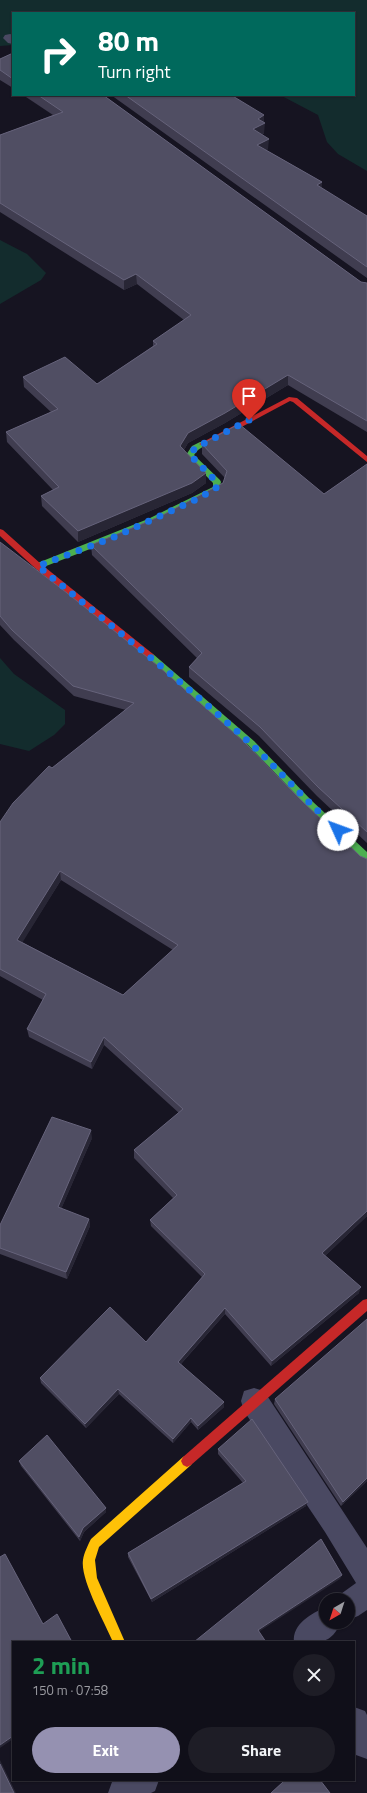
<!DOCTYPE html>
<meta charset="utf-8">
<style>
:root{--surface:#100f19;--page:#1e1d26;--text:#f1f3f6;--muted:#9c9ca2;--line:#302f38;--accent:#9591b1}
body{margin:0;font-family:"Titillium Web",sans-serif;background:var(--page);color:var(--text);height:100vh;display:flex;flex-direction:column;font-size:15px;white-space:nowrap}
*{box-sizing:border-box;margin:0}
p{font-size:13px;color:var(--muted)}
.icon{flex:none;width:22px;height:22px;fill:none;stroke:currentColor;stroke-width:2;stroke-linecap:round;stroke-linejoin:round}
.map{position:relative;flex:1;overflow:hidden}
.side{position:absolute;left:12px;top:1641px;width:343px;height:140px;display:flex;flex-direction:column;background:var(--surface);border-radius:0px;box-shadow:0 1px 3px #0004,0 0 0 1px var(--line)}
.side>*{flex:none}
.guide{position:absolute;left:12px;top:12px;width:343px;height:84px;border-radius:0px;box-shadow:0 1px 3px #0004,0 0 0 1px var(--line);background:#00695c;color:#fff;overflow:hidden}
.needle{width:26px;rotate:219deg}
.controls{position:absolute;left:319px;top:1593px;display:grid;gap:8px}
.controls a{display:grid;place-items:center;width:36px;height:36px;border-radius:50%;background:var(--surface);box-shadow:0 1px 3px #0004,0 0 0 1px var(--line);font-size:20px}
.pin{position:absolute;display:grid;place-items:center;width:34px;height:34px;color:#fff;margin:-41px -17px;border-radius:50% 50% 50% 0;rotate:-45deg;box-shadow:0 0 4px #0007}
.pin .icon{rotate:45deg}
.me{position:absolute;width:44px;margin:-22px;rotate:313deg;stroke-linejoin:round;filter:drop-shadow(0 0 3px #0008)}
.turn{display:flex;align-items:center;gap:14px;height:84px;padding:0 20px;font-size:18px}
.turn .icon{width:52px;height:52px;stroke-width:2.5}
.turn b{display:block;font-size:28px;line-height:34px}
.round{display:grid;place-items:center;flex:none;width:42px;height:42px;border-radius:21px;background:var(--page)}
.headline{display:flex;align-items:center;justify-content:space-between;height:68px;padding:0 20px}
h1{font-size:24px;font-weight:700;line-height:30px;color:#1e9e55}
.cta{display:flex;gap:8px;margin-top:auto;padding:8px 20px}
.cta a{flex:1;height:46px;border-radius:24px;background:var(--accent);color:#fff;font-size:16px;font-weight:700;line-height:46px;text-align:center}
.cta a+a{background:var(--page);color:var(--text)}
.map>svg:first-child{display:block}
</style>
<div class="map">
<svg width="367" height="1793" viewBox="0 0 367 1793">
<rect width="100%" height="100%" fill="#161421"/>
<g fill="#132c2d">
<polygon points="0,0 367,0 367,171 338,154 327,142 318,115 280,95 354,95 354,13 13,13 13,45 0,46"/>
<polygon points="0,240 27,254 46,273 41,280 0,304"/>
<polygon points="0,658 14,674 65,710 65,724 54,735 29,751 0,744"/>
</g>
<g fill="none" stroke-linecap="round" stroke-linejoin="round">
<g fill="#4a4962" fill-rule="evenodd">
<polygon points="10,34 13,35 13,44 8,43 3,38 5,35"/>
<polygon points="254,1388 264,1391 367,1548 367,1610 358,1616 348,1620 348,1600 336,1600 338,1596 356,1583 325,1532 244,1411 241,1401 244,1391"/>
<path d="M326,1607V1622H341C330,1647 317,1642 294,1642C292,1624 312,1613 326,1607Z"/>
<polygon points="354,1707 365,1711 367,1715 367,1759 356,1755 354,1751"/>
<polygon points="116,1780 159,1780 155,1791 151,1793 108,1793 112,1782"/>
</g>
<g fill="#4caf50" fill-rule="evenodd">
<path d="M200,442H203L207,444L198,450L194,455L220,480L221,482L219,490C162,522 101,545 41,568H35L34,566L35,564L148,519L213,487V483L186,455L192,446Z"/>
<polygon points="150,653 153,654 254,741 312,801 367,852 367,862 364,861 306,805 248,745 147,658 146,656 147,654"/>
</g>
<path fill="#ffc107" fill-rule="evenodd" d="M187,1455L191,1457L193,1461L191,1465L99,1547L95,1560L97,1578L125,1642H113C105,1623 80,1579 83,1560C84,1553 88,1545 91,1539L183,1457Z"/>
<g fill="#c62828" fill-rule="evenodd">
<polygon points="289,397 297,398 367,456 367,462 293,402 290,401 206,446 203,446 199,444"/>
<polygon points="0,529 3,530 41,564 153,654 154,656 153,658 147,658 35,568 0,536"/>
<polygon points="367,1299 367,1311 191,1465 187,1467 183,1465 181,1461 183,1457 363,1300"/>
</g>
</g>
<g fill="#403d50" fill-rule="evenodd">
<polygon points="13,53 13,88 0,80 0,59"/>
<polygon points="23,95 103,95 361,282 367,283 367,432 288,385 225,423 188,443 184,450 206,483 192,493 78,542 42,506 41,496 53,490 7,442 6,432 51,412 24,387 23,377 97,384 153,346 153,341 184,320 137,284 124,290 0,212 0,135 53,115"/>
<polygon points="111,95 231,95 264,122 264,133 262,135 268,149 266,150 322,182 321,188 367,216 367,278"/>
<polygon points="202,444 324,494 367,464 367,843 317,796 259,736 189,677 189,667 197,658 92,555 91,545 161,516 223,483 225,478 202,454"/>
<path d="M0,542L302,801L360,856L367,1216L325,1256L359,1293L271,1366L225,1314L181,1364L224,1407L198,1430L191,1422L173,1443L119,1394L86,1428L41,1383L40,1378L146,1342L202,1277L151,1226L150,1220L173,1198L134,1158V1150L179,1113L104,1045L92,1069L29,1037L27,1029L43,1000L0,976V822L52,768L126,710L74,696L14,640L0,625ZM61,880L173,950L123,995L22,942Z"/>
<polygon points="92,1138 61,1209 89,1219 90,1226 67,1279 0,1254 0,1225"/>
<polygon points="275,1399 367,1481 341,1506 274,1404"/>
<polygon points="218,1449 306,1506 152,1602 128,1557 128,1553 243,1483 218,1454"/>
<polygon points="19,1461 106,1508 106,1512 84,1532 80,1541 21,1466"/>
</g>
<g fill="#282635">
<polygon points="264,115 264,124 265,123 264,133 253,140 253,129 258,119"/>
<polygon points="269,139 268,149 257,155 257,145"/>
<polygon points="322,182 321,193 317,185"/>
<polygon points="136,274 137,284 124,290 124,280"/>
<polygon points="288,375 288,385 225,423 188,443 180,456 180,446 188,433"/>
<polygon points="206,473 206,483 192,493 78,542 78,531"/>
<polygon points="60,871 61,880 19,948 17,940"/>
<polygon points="104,1037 104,1045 92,1069 91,1062"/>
<polygon points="91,1130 92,1138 59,1214 58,1207"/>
<polygon points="367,1211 367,1216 321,1260 322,1253"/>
<polygon points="89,1219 90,1226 67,1279 66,1272"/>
<polygon points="361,1287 359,1293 271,1366 272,1361"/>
<polygon points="225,1308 225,1314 178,1367 178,1362"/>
<polygon points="118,1389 119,1394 86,1428 85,1424"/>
<polygon points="224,1402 224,1407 198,1430 198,1426"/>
<polygon points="191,1418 191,1422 173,1443 173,1439"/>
<polygon points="367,1478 367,1481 341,1506 343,1502"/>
<polygon points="308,1502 306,1506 152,1602 151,1599"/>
<polygon points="106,1508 106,1512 84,1532 80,1541 79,1537 83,1528"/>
<polygon points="342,1575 340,1579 257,1633 258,1630"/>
<polygon points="13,1736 13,1739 0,1748 0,1745"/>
<polygon points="0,1760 16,1793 14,1793 0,1764"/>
</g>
<g fill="#504e63" stroke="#66637b" fill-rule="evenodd">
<polygon points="13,53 13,79 0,70 0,59"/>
<polygon points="38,95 103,95 361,282 367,283 367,421 288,375 225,413 188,433 180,446 206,473 192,483 78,531 41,496 59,487 6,432 58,409 23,377 65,357 97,384 157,344 153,341 191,315 136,274 124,280 0,203 0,135 63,112"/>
<polygon points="125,95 231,95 264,115 258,119 265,123 253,129 269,139 257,145 322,182 317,185 367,216 367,267"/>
<polygon points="239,424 324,494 367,464 367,832 318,787 260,727 189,667 202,653 91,545 161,516 223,483 227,471 202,444"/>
<path d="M0,542L67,593L157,665L243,741L302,801L360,856L367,859V1211L322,1253L361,1287L272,1361L225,1308L178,1362L224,1402L198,1426L191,1418L173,1439L118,1389L85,1424L40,1378L110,1307L146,1342L205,1274L150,1220L177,1195L134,1150L183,1109L104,1037L91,1062L27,1029L46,994L0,969V822L13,803L49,766L52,768L134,703L73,686L12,630L0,616ZM60,871L178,945L123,995L17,940Z"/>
<polygon points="52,1117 91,1130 58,1207 89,1219 66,1272 0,1248 0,1225"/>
<polygon points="367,1319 367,1478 343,1502 275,1399"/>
<polygon points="252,1419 308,1502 151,1599 128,1553 246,1481 218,1449"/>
<polygon points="47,1435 106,1508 83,1528 79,1537 19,1461"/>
<polygon points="321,1539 342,1575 258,1630 266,1642 194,1642"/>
<polygon points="5,1554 43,1624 57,1614 72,1642 13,1642 13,1736 0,1745 0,1557"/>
<polygon points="0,1764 14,1793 0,1793"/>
<polygon points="281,1780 320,1780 330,1793 271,1793 283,1782"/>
</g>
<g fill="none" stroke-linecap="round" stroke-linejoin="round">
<path stroke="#1a73e8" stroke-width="7" stroke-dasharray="0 12.6" d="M249,420L195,448L190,455L217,482L216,488L199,498L112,538L38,566C109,624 182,681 250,743C280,771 307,802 338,830"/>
</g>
</svg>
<div class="controls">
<a><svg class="needle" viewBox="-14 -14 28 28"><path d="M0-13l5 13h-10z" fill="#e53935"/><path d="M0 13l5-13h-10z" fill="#9c9ca2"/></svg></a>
</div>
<div class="pin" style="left:249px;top:420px;background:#d93025"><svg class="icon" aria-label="arrive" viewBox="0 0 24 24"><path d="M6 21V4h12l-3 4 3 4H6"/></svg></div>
<svg class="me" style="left:338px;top:830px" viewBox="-20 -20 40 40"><circle r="19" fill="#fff"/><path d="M0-13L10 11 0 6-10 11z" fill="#1a73e8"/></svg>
<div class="guide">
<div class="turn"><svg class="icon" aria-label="right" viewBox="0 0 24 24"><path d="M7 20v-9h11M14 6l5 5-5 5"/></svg><div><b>80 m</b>Turn right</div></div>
</div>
<section class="side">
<div class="headline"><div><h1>2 min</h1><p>150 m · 07:58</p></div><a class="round"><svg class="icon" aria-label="close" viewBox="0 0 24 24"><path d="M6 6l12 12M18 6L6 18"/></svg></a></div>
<div class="cta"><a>Exit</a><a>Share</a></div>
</section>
</div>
